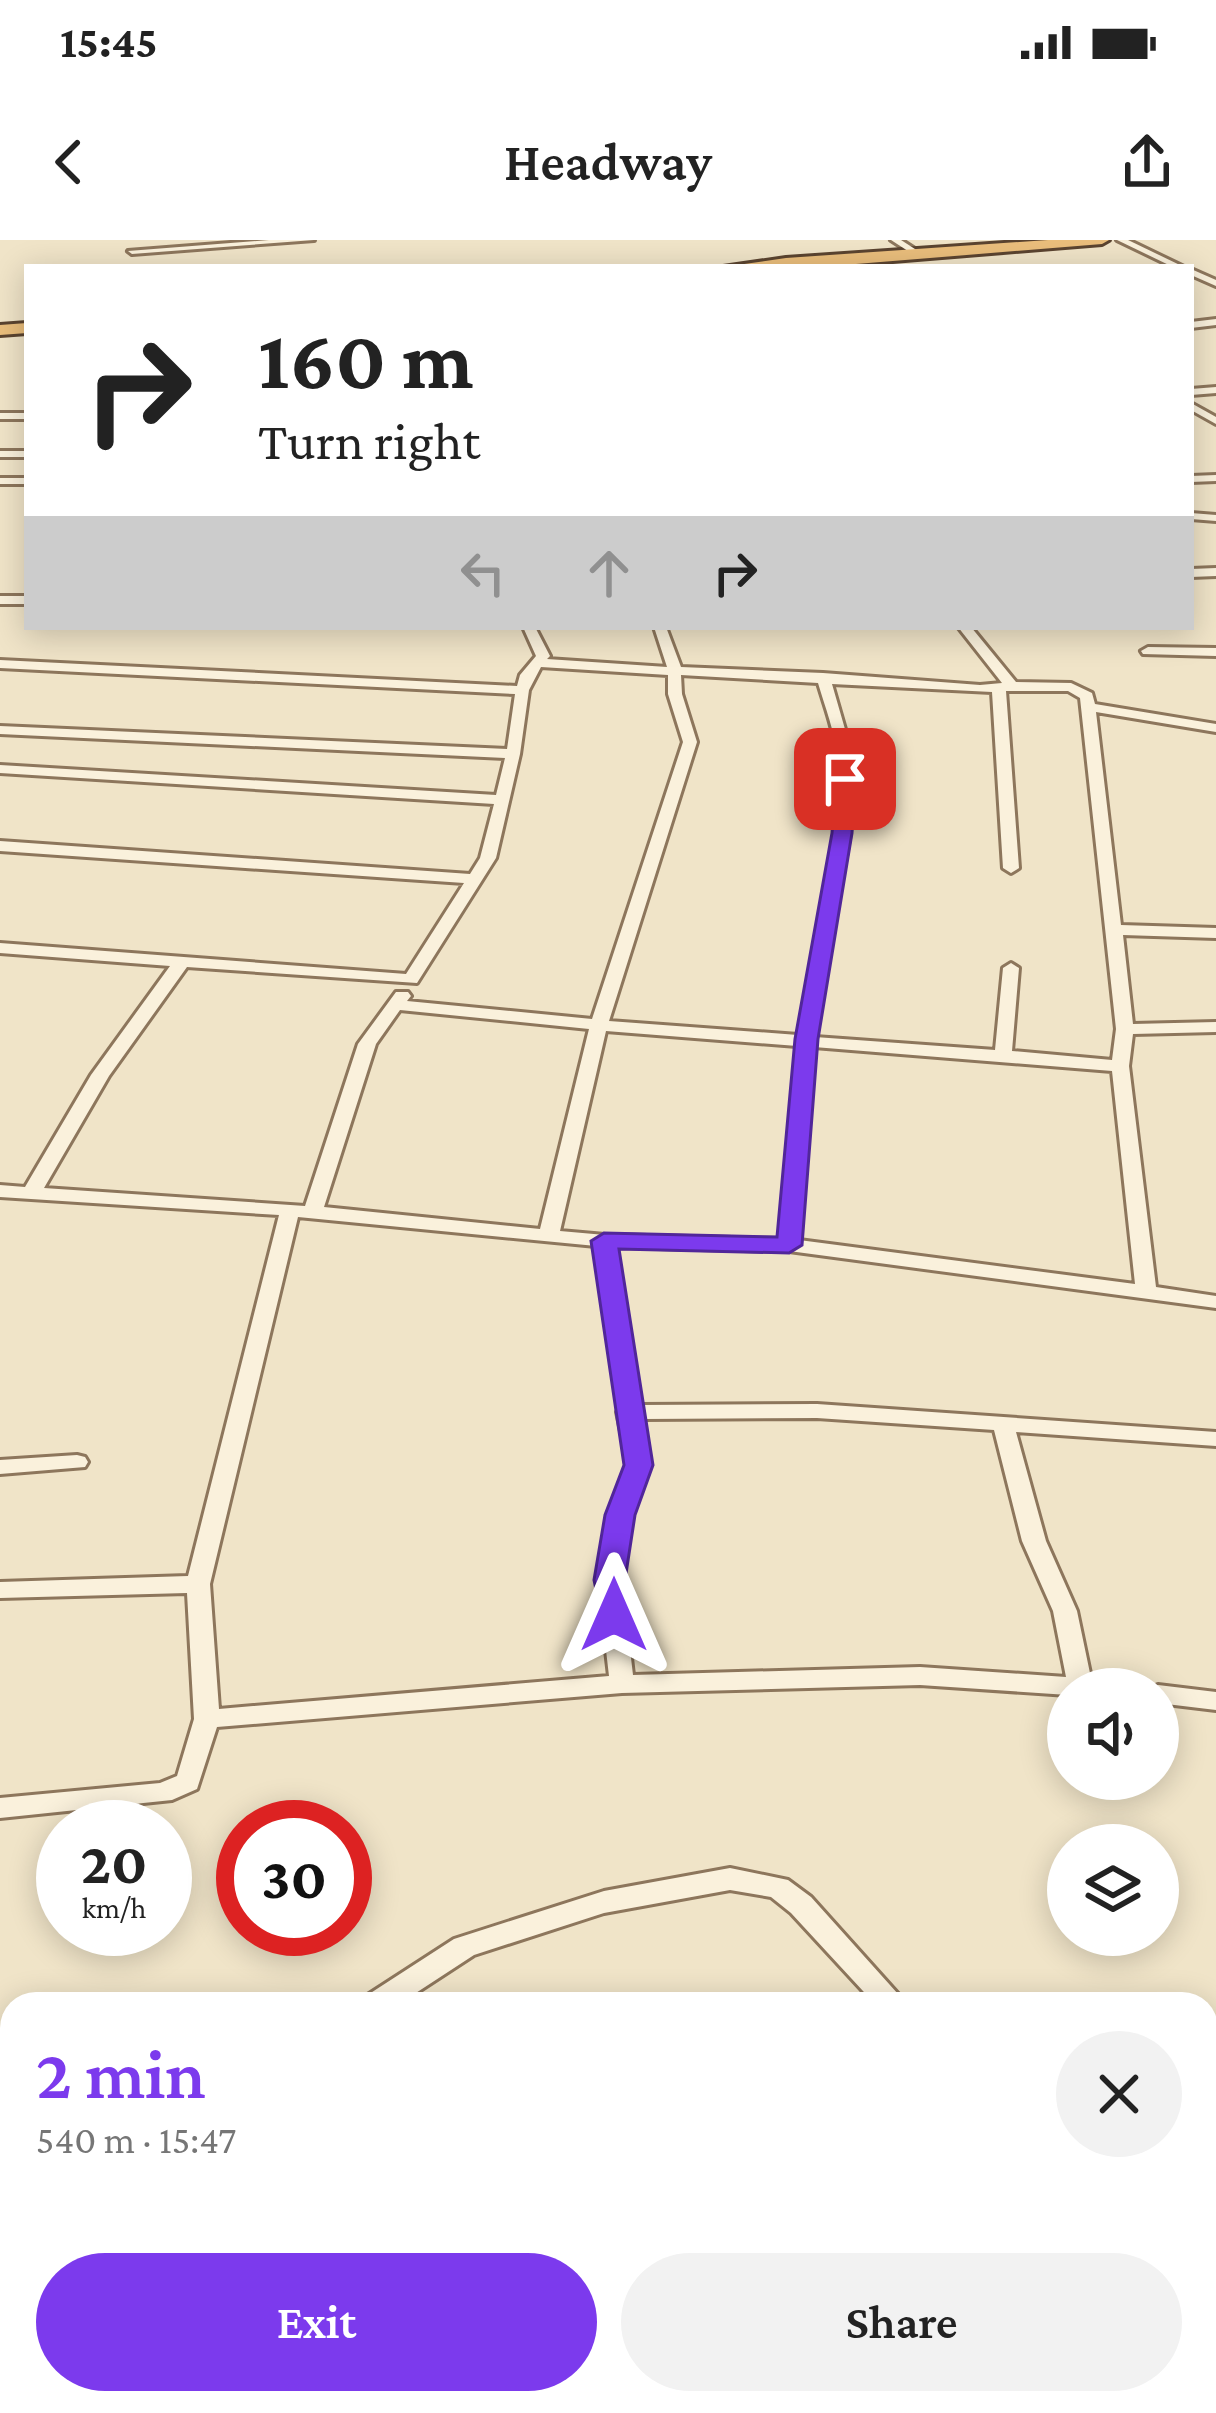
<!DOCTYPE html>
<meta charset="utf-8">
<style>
:root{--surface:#fff;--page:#f2f2f2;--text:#222;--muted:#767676;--accent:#7c3aed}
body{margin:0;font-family:"Crimson Pro",serif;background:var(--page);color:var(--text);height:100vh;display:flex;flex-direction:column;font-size:45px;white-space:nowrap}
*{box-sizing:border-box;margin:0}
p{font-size:39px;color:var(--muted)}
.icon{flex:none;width:66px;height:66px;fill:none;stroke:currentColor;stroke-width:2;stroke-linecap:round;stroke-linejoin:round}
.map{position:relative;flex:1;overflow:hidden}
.side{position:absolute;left:0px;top:1752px;width:1218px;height:423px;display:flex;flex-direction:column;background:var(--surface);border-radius:36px 36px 0 0;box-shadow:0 6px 30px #0003}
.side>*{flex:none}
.banner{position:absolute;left:24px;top:24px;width:1170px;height:366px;border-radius:0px;box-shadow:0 6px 30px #0003;background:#fff;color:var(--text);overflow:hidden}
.controls{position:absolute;left:1047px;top:1428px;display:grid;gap:24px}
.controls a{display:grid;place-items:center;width:132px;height:132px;border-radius:50%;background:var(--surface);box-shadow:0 6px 30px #0003;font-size:60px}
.speed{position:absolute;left:36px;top:1560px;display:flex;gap:24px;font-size:60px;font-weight:700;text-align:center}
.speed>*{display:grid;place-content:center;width:156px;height:156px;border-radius:50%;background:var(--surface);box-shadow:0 6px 30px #0003;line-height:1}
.speed small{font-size:30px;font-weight:400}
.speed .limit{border:18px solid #d22;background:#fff;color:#111}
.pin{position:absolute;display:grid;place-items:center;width:102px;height:102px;color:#fff;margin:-51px;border-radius:24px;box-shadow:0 6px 18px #0006}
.me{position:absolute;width:132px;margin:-66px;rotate:0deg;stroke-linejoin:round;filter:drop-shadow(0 0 9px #0008)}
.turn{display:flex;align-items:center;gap:42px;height:252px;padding:0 36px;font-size:54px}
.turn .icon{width:156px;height:156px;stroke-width:2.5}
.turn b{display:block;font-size:84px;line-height:102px}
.lanes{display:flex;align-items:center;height:114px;padding:0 36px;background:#0003;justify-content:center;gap:60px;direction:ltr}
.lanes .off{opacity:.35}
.round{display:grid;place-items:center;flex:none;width:126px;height:126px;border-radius:63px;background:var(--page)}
.head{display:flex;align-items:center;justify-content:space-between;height:204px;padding:0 36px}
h1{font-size:72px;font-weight:600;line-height:90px;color:var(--accent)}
.primary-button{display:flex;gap:24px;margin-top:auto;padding:24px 36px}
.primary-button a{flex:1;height:138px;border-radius:72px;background:var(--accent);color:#fff;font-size:48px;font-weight:600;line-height:138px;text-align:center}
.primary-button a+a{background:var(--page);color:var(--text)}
.status{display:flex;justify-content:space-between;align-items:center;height:84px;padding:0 60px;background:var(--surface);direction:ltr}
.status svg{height:33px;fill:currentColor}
header{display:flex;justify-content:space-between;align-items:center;height:156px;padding:0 36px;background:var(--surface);font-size:54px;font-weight:600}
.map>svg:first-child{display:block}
</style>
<div class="status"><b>15:45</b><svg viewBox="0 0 49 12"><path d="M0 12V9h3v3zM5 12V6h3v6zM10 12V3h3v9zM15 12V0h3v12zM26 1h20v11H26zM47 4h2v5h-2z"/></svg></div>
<header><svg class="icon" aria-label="back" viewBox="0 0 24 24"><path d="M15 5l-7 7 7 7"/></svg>Headway<svg class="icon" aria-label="share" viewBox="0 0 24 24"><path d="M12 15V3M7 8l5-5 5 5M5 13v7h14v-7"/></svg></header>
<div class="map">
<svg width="1216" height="2173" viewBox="0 0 1216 2173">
<rect width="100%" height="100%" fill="#f0e4c8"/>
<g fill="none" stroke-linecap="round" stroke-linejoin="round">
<defs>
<g id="minor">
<polygon points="269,0 314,0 132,14 128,11"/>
<polygon points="891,0 901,0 918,11 911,13"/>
<polygon points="1117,0 1128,0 1184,27 1173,27"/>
<polygon points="1191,29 1216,40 1216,46 1191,35"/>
<polygon points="1216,79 1216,85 1191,88 1191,82"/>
<polygon points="1216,147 1216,153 1191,155 1191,149"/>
<polygon points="1191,163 1216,177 1216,184 1191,170"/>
<rect x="0" y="173" width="27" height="6"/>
<rect x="0" y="211" width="27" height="6"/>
<polygon points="1216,235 1216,241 1191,242 1191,236"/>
<rect x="0" y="238" width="27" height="6"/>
<polygon points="1191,273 1216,275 1216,281 1191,279"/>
<polygon points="1216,328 1216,336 1191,337 1191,329"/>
<rect x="0" y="356" width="27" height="8"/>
<path d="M523,387H535L550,416L547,419L667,427L654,387H666L681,427L823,433L980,445L1002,443L958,387H971L1016,442L1071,443L1092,453L1095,464L1216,484V492L1096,472L1121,685L1216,688V698L1123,695L1133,784L1216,782V792L1133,794L1129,826L1156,1047L1216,1056V1068L789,1011L616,1007L641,1165L817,1164L1216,1192V1206L1016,1192L1046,1301L1077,1371L1091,1438L1126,1443L1130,1449H1068V1455L920,1445L622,1453L217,1487L197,1549L172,1560L0,1578V1558L160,1543L177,1536L194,1479L187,1353L0,1358V1342L188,1336L279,975L0,957V945L25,947L91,835L170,726L0,713V703L406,734L464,643L0,611V601L470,634L480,618L494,564L0,533V525L496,555L505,518L0,494V486L507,509L515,454L0,428V420L517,446L520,435L536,416ZM541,427L668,435V454L683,502L592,779L407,761L411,756L408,752H396L358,804L305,966L44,948L109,836L187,727L417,743L496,618L520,514L529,450ZM681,435L818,443C825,467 835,492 837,516C843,603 813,709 798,795L609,781L697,502L682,454ZM832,444L992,452L1003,628L1011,633L1019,628L1006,451H1068L1080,458L1116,789L1112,820L1012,811L1019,728L1011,723L1003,728L995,810L815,797L850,593L852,539L851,510ZM400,770L589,789L540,989L324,967L376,804ZM606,791L797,806L780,999L605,995L560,991ZM814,807L1112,831L1135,1044L799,1000ZM298,977L596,1006L619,1168L617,1172L628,1225L608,1275L598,1341L609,1436L219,1469L210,1344ZM817,1178L994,1190L1022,1301L1053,1371L1066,1437L920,1427L633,1435L622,1341L632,1275L650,1225L643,1179Z"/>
<polygon points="1148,407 1216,408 1216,416 1143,414 1141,411"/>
<polygon points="77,1215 85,1217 88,1222 85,1227 0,1234 0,1220"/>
<polygon points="1158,1445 1216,1452 1216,1470 1158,1463 1158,1449 1148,1449"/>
<polygon points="730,1628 788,1640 811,1657 907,1764 875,1764 791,1673 771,1657 730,1650 604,1673 474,1715 399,1764 362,1764 366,1756 454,1699 604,1651"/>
<polygon points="1216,1881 1216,1910 1206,1913 1206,1884"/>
<polygon points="12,2097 12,2133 0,2138 0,2102"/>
<polygon points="1206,2157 1214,2173 1179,2173 1174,2163 1206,2163"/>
<polygon points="446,2163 487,2163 482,2173 442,2173"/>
</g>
<g id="trunk">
<polygon points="1048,0 1109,0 1102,4 819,27 723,27 786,18"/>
<polygon points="27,83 27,93 0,95 0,85"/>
</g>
</defs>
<use href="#minor" stroke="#8d765c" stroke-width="6"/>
<use href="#trunk" stroke="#5b4430" stroke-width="6"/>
<use href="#minor" fill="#faf1dc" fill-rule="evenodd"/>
<use href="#trunk" fill="#eabe7c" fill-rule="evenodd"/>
</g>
<polygon fill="#7c3aed" stroke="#51269a" stroke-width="3" points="845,533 855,539 852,593 818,799 802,1005 789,1013 619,1009 653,1225 635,1275 625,1340 630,1375 625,1383 603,1383 594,1340 605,1275 624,1225 591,1001 604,993 777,997 795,799 832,593 836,539"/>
</svg>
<div class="controls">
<a><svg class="icon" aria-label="sound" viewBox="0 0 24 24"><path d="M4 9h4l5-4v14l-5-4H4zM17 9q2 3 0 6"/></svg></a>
<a><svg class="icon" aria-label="layers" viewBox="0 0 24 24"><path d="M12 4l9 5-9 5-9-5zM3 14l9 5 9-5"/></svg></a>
</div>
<div class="speed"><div>20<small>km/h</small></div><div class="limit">30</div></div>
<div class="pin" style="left:845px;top:539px;background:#d93025"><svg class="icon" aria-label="arrive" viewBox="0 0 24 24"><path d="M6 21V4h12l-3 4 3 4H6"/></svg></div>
<svg class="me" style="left:614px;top:1375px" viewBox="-20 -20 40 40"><path d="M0-17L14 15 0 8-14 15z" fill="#7c3aed" stroke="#fff" stroke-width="4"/></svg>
<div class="banner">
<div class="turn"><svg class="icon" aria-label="right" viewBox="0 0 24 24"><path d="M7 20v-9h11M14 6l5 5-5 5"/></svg><div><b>160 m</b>Turn right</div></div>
<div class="lanes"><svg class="icon off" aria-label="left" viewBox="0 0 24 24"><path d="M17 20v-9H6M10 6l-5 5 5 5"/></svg><svg class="icon off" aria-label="ahead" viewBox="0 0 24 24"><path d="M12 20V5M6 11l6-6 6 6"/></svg><svg class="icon" aria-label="right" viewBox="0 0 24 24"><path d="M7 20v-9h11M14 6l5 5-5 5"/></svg></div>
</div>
<section class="side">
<div class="head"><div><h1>2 min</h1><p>540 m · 15:47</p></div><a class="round"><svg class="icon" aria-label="close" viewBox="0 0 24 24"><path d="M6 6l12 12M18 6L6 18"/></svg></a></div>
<div class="primary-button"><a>Exit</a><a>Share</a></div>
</section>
</div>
